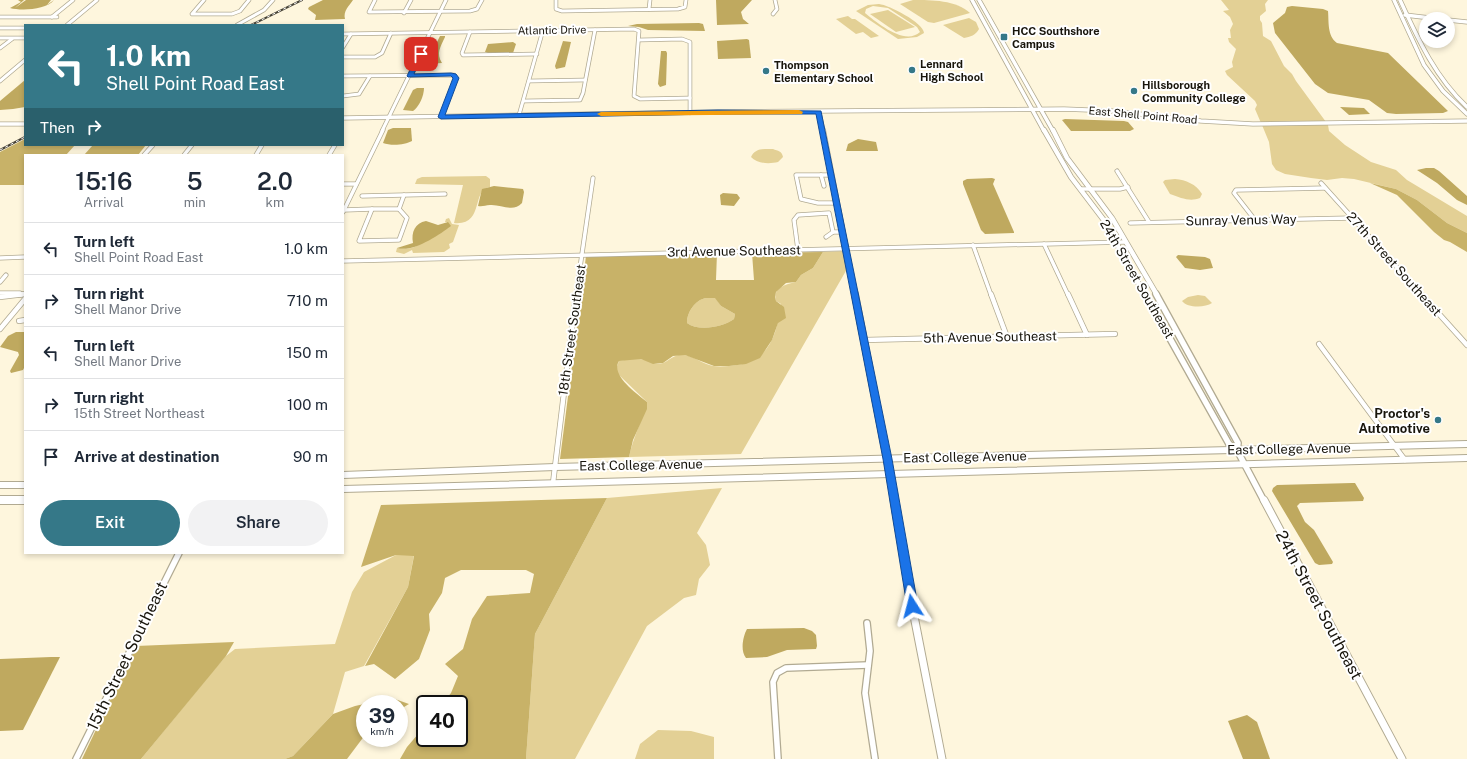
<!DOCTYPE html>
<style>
:root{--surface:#fff;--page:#f2f2f3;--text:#1f2937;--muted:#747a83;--line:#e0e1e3;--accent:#357888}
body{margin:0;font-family:"Public Sans",sans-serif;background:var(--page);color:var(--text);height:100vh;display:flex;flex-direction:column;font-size:15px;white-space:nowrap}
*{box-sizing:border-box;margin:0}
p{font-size:13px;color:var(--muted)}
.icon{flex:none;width:22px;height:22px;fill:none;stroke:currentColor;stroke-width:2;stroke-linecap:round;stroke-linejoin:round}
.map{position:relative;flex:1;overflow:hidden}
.panel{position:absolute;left:24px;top:154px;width:320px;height:400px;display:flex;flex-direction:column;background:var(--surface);border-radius:0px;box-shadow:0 2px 6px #0003}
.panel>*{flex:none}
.top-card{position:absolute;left:24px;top:24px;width:320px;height:122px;border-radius:0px;box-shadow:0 2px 6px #0003;background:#357888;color:#fff;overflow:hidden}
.controls{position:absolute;left:1419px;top:12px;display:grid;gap:8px}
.controls a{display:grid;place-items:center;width:36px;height:36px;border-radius:50%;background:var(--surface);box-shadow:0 2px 6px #0003;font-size:20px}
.speed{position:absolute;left:356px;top:695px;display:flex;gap:8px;font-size:20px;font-weight:700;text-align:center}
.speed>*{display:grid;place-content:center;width:52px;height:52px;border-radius:50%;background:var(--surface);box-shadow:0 2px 6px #0003;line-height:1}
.speed small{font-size:10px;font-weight:400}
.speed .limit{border:2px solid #111;border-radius:6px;background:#fff;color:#111}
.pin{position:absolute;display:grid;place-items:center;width:34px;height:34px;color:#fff;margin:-17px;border-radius:8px;box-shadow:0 2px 6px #0006}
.me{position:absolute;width:44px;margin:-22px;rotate:351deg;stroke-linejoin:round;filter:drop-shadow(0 0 3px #0008)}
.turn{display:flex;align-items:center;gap:14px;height:84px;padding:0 16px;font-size:18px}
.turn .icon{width:52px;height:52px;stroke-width:2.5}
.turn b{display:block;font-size:28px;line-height:34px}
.then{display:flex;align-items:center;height:38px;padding:0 16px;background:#0003;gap:8px;font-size:15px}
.eta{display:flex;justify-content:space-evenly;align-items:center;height:68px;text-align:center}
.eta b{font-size:24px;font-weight:600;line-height:28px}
.button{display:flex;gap:8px;margin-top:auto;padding:8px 16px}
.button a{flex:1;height:46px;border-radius:24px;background:var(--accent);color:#fff;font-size:16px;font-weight:600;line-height:46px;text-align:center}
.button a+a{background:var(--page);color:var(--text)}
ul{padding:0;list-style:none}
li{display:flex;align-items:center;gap:12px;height:52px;padding:0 16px;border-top:1px solid var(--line)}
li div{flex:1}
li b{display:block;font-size:15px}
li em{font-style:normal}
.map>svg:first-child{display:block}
</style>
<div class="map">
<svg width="1467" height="759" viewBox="0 0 1467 759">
<rect width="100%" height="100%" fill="#fef6dd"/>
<g fill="#e3d095" fill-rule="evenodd">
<path d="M913,0C932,0 956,0 970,13L934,23L928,22L900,4Z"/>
<polygon points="1221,0 1268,0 1265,4 1266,11 1260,16 1260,20 1262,23 1263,36 1271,41 1284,66 1292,74 1296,81 1326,122 1261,123 1255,109 1257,105 1255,101 1227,75 1225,71 1233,67 1232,62 1236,49 1229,42 1228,38 1231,38 1230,30 1233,24 1230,17 1223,11 1229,10"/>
<path d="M879,4C889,5 924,23 924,33L917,37L898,39L856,11L868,5ZM873,6L888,8L917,27L920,32C905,46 877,23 865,13L866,9Z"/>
<polygon points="888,10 915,27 896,32 870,14"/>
<polygon points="848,16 852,19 855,19 879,36 871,38 863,32 856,34 836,19"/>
<path d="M969,18L976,22L979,29C976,35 970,37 964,38L943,25Z"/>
<polygon points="1262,125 1328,125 1329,131 1345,145 1371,162 1396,170 1407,180 1467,216 1467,233 1447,223 1417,200 1396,189 1354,179 1342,178 1327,180 1311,178 1285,174 1276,170 1272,164 1269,142"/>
<path d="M773,149C778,151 782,151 783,157L778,162C770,164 757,164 751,157C755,148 764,149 773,149Z"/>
<path d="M486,176L490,179V187C471,189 485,226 454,223L463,185L415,184L417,179L422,177Z"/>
<path d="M1175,179C1186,180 1196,184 1202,194L1200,198C1190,202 1181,198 1170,194L1163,182L1165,180Z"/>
<path d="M449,218L452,224L459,225L453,242L449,244L450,248L444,252L413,253L412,250L404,254L396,252L397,248C416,254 435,233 448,222H445L446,219Z"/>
<path d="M844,251L847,269L741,454L629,457C633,438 642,421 647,402L618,374L616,369L619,361C626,360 633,358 640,359C648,359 654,367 663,363C670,360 675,353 685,355C695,357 703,364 713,366C721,367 730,366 737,365C770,361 777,333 781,304L776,301C772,288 786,284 796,282L801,275L813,268L823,252Z"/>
<path d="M1198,295L1205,296L1212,303C1205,308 1187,308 1182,301L1188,297Z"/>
<path d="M706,298H716L721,306L735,314L734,319C723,327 699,332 687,323C687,312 695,300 706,298Z"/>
<polygon points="722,488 697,533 706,545 710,565 699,579 696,595 684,598 647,626 575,759 526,759 535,634 607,498"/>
<polygon points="396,555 414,555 408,587 364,666 345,672 333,714 293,756 285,759 141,759 212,672 226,656 235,649 335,644 352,592 364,572"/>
<polygon points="658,730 691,731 714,737 714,759 635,759 640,744"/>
</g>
<g fill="#c8b268" fill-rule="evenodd">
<polygon points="25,139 25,145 75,145 66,155 25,155 25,185 0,185 0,152"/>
<polygon points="93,145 146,145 138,155 84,155"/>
<polygon points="1370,183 1396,189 1417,200 1447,223 1467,233 1467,252 1450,242 1444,240 1434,232 1397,195"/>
<path d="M823,252L813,268L801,275L796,282L786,283L776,292L775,297L776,301L784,307L786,318L778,323L772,340L760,358L746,364L729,366H714L685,355L673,356L663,363L653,364L641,359L619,361C610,375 637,394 647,402V409L633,440L629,457L560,459L586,256L717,253L716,280H754L752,253ZM706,298H715L721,306L735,314L734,319C723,327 699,332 687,323C687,312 695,300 706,298Z"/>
<polygon points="607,498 535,634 526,759 400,759 407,747 425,726 425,738 459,738 459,704 442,704 451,693 458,676 445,664 463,649 472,619 487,596 530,593 534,574 526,570 461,570 445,578 442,593 429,614 430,630 419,659 395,679 374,664 365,666 408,587 414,556 396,555 361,567 381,505"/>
<polygon points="234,642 226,656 141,759 82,759 136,646"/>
<polygon points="392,698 409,704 399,710 399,704 365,704 365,735 347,759 285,759 293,756 333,714 355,706"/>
</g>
<g fill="#bfa95f">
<path d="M18,0H24L15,8L26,0H51L47,5L54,0C46,10 21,11 10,8L21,2Z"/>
<path d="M323,0H353C349,6 343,11 345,19L315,20L316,15L308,9L309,7Z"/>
<polygon points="716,0 752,0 741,12 743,19 749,24 717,25"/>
<path d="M1292,6L1323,9L1328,11C1329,21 1327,36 1337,43L1388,53L1448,111L1443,113L1396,114L1387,113L1369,100L1328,93L1315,84L1275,33L1273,23L1285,13L1287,7Z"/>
<polygon points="699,23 703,24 705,31 648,30 639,27 628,26 637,24"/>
<path d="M440,36H445V37C440,48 436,53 442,63L426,64Z"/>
<polygon points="747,39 749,40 751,58 718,59 717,41"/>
<polygon points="563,41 571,42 565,67 556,69 555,66"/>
<polygon points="513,42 516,44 513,53 488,53 485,52 488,44"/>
<polygon points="661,51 666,51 667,53 666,85 660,87 658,84"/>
<polygon points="25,80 25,107 13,109 0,110 0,101"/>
<path d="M417,88H424C424,96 419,107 413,111L403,110L413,90Z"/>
<polygon points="1340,107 1364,108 1370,114 1349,115"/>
<polygon points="1065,119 1124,121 1128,122 1134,129 1130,131 1071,131 1062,120"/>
<path d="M393,128H411L412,141C405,145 391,146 383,143L388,130Z"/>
<polygon points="858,139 876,142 878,151 846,151 848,144"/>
<polygon points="1426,168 1434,168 1439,171 1467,196 1467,205 1457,200 1437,183 1417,170"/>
<polygon points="992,178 995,179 993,184 1014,232 1014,233 985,234 981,230 963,184 963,181 967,179"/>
<path d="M494,186L523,189L524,192L522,203C513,213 501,204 490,205C485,205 483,207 478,206L482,189Z"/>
<polygon points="723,193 737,194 740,198 734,206 721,205 720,195"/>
<path d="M426,221L438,225L448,222L451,226C439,235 413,253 397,248L413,243C411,232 415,223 426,221Z"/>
<polygon points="1178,255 1205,257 1210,259 1213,268 1200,270 1185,268 1176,257"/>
<polygon points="16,332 25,332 25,366 23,370 11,373 10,371 19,355 18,352 0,347 8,336"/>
<polygon points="1352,483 1355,483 1364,498 1363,501 1300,503 1297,506 1305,522 1314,530 1333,562 1332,564 1319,565 1315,563 1272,491 1273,488 1277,485"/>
<path d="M804,628L812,631L816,635L817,646L816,649L787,650L767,657L746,658C740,651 743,636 747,629Z"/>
<polygon points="51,657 60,657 23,730 0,731 0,659"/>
<polygon points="1247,715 1257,722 1270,759 1243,759 1228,721"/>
</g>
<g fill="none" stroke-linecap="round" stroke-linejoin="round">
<defs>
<g id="minor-far3">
<polyline points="204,0 192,14 232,14 240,11 249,0"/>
<polyline points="375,0 369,12 470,11 477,9 482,0"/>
<polyline points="556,0 556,9 562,11 678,9 685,7 686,0"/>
<polyline points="649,9 650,0"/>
<polyline points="404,13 411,0"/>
<polyline points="773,14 777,9 775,0"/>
<polyline points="0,17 57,17"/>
<polyline points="52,17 73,0"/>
<polyline points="67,25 97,0"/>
<polyline points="237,25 264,10 273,0"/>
<polyline points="0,28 25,28"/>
<polyline points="470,32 462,53 463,55 537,54"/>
<polyline points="343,34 634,29 639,31 634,96 640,99 690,98"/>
<polyline points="0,38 25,38"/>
<polyline points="639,40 682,39 690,42 690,113"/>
<polyline points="343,47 351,34"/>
<polyline points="0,48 12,39"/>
<polyline points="343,57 375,57 382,53 391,33"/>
<polyline points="343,76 454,75 456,78 441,117"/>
<polyline points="0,81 25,60"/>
<polyline points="529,81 585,80"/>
<polyline points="343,96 359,94 370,76"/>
<polyline points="524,101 580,100 583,93 595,30"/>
<polyline points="519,115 543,30"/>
<polyline points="382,131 446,0"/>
</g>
<g id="minor-far2">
<polyline points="144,155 153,145"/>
<polyline points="184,155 192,145"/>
<polyline points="256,155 262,145"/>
<polyline points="329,155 335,145"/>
<polyline points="1117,171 1149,222"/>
<polyline points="821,175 824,186"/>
<polyline points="831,175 796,175 801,199 818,203 837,203"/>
<polyline points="1321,183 1422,295"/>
<polyline points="343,184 356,184"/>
<polyline points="1081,189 1120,189 1128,187"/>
<polyline points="362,196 445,194"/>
<polygon points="372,209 399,209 407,218 399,240 359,241"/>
<polyline points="399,209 404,195"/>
<polyline points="344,210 372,209"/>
<polyline points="343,212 383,130"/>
<polyline points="1255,220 1234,193 1236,190 1325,188"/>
<polyline points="1130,223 1352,218"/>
<polyline points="833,232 842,232"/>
<polyline points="1044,244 1068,295"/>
<polyline points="973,245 991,295"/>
<polyline points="798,250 794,220 798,215 829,213 833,232 826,237"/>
<polyline points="0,258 25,257"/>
<polyline points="343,261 1125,242"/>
<polyline points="0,282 6,275"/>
<polyline points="0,293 20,293 21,295"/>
<polyline points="18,295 25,294"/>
<polyline points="576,295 593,178"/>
</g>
<g id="minor-far1">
<polyline points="991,294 1007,337"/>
<polyline points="1068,294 1087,335"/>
<polyline points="1421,294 1467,345"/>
<polyline points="0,297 25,294"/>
<polyline points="19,321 25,320"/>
<polyline points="0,329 25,299"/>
<polyline points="864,340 1115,334"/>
<polyline points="1319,344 1405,460"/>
<polyline points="553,483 576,294"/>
</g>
<g id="minor">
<polyline points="867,623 870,651 865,693 875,759"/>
<polyline points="76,759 179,553"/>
<polyline points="778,759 773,682 777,673 786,668 868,665"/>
</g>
<g id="tertiary-far3">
<polyline points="972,0 1044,131"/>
<polyline points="979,0 1053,131"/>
<polyline points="1394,0 1424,65 1443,91 1467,114"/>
<path d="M1400,0C1418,39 1435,77 1467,107"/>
<polyline points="1405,15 1439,19"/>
<polyline points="1448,20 1467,22"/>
<polyline points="819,112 823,131"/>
<polyline points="343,118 718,112 1064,109 1113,111 1201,121 1253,124 1467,121"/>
<polyline points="0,124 25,124"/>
</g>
<g id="tertiary-far2">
<polyline points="823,130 855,295"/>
<polyline points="1044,130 1071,177 1103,219 1145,295"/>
<polyline points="1053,130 1067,158 1112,218 1157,295"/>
</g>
<g id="tertiary-far1">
<polyline points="855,294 895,501"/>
<polyline points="1145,294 1229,444 1237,450 1264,501"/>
<polyline points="1156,294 1238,443 1237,450"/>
</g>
<g id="tertiary">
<polyline points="894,500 915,621 942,759"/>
<polyline points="1264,500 1402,759"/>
</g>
<g id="secondary-far1">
<polyline points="343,475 555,467 1467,444"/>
<polyline points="0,485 25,485"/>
<polyline points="343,489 1467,458"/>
<polyline points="0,500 25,500"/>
</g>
<polyline id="secondary" points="0,500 25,500"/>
</defs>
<use href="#minor-far3" stroke="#b1aa92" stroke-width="4.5"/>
<use href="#minor-far2" stroke="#b1aa92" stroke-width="5"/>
<use href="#minor-far1" stroke="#b1aa92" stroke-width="6"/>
<use href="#minor" stroke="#b1aa92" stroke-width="8"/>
<use href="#tertiary-far3" stroke="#b1aa92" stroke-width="5"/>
<use href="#tertiary-far2" stroke="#b1aa92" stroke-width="6"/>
<use href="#tertiary-far1" stroke="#b1aa92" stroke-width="8"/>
<use href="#tertiary" stroke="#b1aa92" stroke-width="9"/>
<use href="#secondary-far1" stroke="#b1aa92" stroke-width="8"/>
<use href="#secondary" stroke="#b1aa92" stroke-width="10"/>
<use href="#minor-far3" stroke="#fff" stroke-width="3"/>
<use href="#minor-far2" stroke="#fff" stroke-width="3.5"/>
<use href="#minor-far1" stroke="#fff" stroke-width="4.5"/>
<use href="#minor" stroke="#fff" stroke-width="5.5"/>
<use href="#tertiary-far3" stroke="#fff" stroke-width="3.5"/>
<use href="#tertiary-far2" stroke="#fff" stroke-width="4.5"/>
<use href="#tertiary-far1" stroke="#fff" stroke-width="5.5"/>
<use href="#tertiary" stroke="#fff" stroke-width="7"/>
<use href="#secondary-far1" stroke="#fff" stroke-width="6"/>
<use href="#secondary" stroke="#fff" stroke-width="8"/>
<defs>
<g id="rail">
<polyline points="251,25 302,0"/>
<polyline points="0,150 25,137"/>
</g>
</defs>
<use href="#rail" stroke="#474337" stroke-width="2"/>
<use href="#rail" stroke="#fff" stroke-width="1" stroke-dasharray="3" stroke-linecap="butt"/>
</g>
<polygon fill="#1a73e8" stroke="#114b97" points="421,52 423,54 414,74 451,73 456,74 459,78 445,115 718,110 821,111 892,459 918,606 916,610 912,611 908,610 907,606 883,459 816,114 718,114 441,119 438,117 453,78 451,76 408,77 407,76 418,54"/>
<polygon fill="#f59e0b" points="799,110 803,112 802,114 601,116 597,114 601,112"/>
<g fill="#357888" stroke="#fff" stroke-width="1.5">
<rect x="1000" y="33" width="8" height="8" rx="2"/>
<circle cx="912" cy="70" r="4"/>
<circle cx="766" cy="71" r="4"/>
<circle cx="1134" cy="91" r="4"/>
<circle cx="1438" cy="420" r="4"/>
</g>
<g text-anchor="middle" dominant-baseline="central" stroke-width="4" stroke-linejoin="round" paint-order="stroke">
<g font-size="11" fill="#18150c" stroke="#fff">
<text transform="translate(552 30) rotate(-1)">Atlantic Drive</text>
<text transform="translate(1143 115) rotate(5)">East Shell Point Road</text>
</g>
<g font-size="11" font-weight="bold" fill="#18150c" stroke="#fff" text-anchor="start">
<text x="1012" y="31">HCC Southshore<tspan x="1012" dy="13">Campus</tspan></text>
<text x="920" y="64">Lennard<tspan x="920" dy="13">High School</tspan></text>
<text x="774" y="65">Thompson<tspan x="774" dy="13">Elementary School</tspan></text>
<text x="1142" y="85">Hillsborough<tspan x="1142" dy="13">Community College</tspan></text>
</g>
<g font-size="13" fill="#18150c" stroke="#fff">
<text transform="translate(1241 220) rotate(-1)">Sunray Venus Way</text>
<text transform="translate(734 251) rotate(-1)">3rd Avenue Southeast</text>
<text transform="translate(1394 264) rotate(48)">27th Street Southeast</text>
<text transform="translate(1137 279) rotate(60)">24th Street Southeast</text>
<text transform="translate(572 330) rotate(-82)">18th Street Southeast</text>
<text transform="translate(990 337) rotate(-1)">5th Avenue Southeast</text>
<text transform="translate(1289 449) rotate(-1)">East College Avenue</text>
<text transform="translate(965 457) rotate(-1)">East College Avenue</text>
<text transform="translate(641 465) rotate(-1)">East College Avenue</text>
</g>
<g font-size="13" font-weight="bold" fill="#18150c" stroke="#fff" text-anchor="end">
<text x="1430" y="413">Proctor's<tspan x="1430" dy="15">Automotive</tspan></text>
</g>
<g font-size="16" fill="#18150c" stroke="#fff">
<text transform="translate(1319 605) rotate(62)">24th Street Southeast</text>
<text transform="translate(127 656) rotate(-64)">15th Street Southeast</text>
</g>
</g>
</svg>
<div class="controls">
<a><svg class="icon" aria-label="layers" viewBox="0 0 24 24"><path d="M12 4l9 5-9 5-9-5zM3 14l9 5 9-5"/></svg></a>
</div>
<div class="speed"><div>39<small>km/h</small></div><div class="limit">40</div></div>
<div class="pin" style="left:421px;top:54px;background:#d93025"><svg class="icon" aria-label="arrive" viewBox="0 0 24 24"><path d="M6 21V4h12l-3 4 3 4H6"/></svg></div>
<svg class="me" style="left:912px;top:606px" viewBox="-20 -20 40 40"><path d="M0-17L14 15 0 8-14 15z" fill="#1a73e8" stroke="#fff" stroke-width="4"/></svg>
<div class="top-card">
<div class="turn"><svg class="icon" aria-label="left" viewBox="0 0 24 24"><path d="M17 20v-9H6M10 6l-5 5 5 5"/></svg><div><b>1.0 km</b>Shell Point Road East</div></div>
<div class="then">Then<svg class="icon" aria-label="right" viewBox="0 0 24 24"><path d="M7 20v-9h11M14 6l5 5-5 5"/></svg></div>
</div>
<section class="panel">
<div class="eta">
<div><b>15:16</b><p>Arrival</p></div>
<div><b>5</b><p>min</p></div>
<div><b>2.0</b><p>km</p></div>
</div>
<ul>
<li><svg class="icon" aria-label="left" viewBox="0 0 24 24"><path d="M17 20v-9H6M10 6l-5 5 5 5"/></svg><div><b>Turn left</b><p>Shell Point Road East</p></div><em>1.0 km</em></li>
<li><svg class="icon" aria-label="right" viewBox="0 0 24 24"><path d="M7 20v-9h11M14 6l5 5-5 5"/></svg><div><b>Turn right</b><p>Shell Manor Drive</p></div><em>710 m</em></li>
<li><svg class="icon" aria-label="left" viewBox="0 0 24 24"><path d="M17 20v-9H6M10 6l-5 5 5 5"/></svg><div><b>Turn left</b><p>Shell Manor Drive</p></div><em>150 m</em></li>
<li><svg class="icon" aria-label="right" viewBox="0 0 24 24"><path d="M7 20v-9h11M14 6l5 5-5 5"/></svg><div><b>Turn right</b><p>15th Street Northeast</p></div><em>100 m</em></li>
<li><svg class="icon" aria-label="arrive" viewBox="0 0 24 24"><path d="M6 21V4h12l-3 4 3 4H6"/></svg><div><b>Arrive at destination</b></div><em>90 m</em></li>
</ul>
<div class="button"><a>Exit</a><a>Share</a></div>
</section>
</div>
